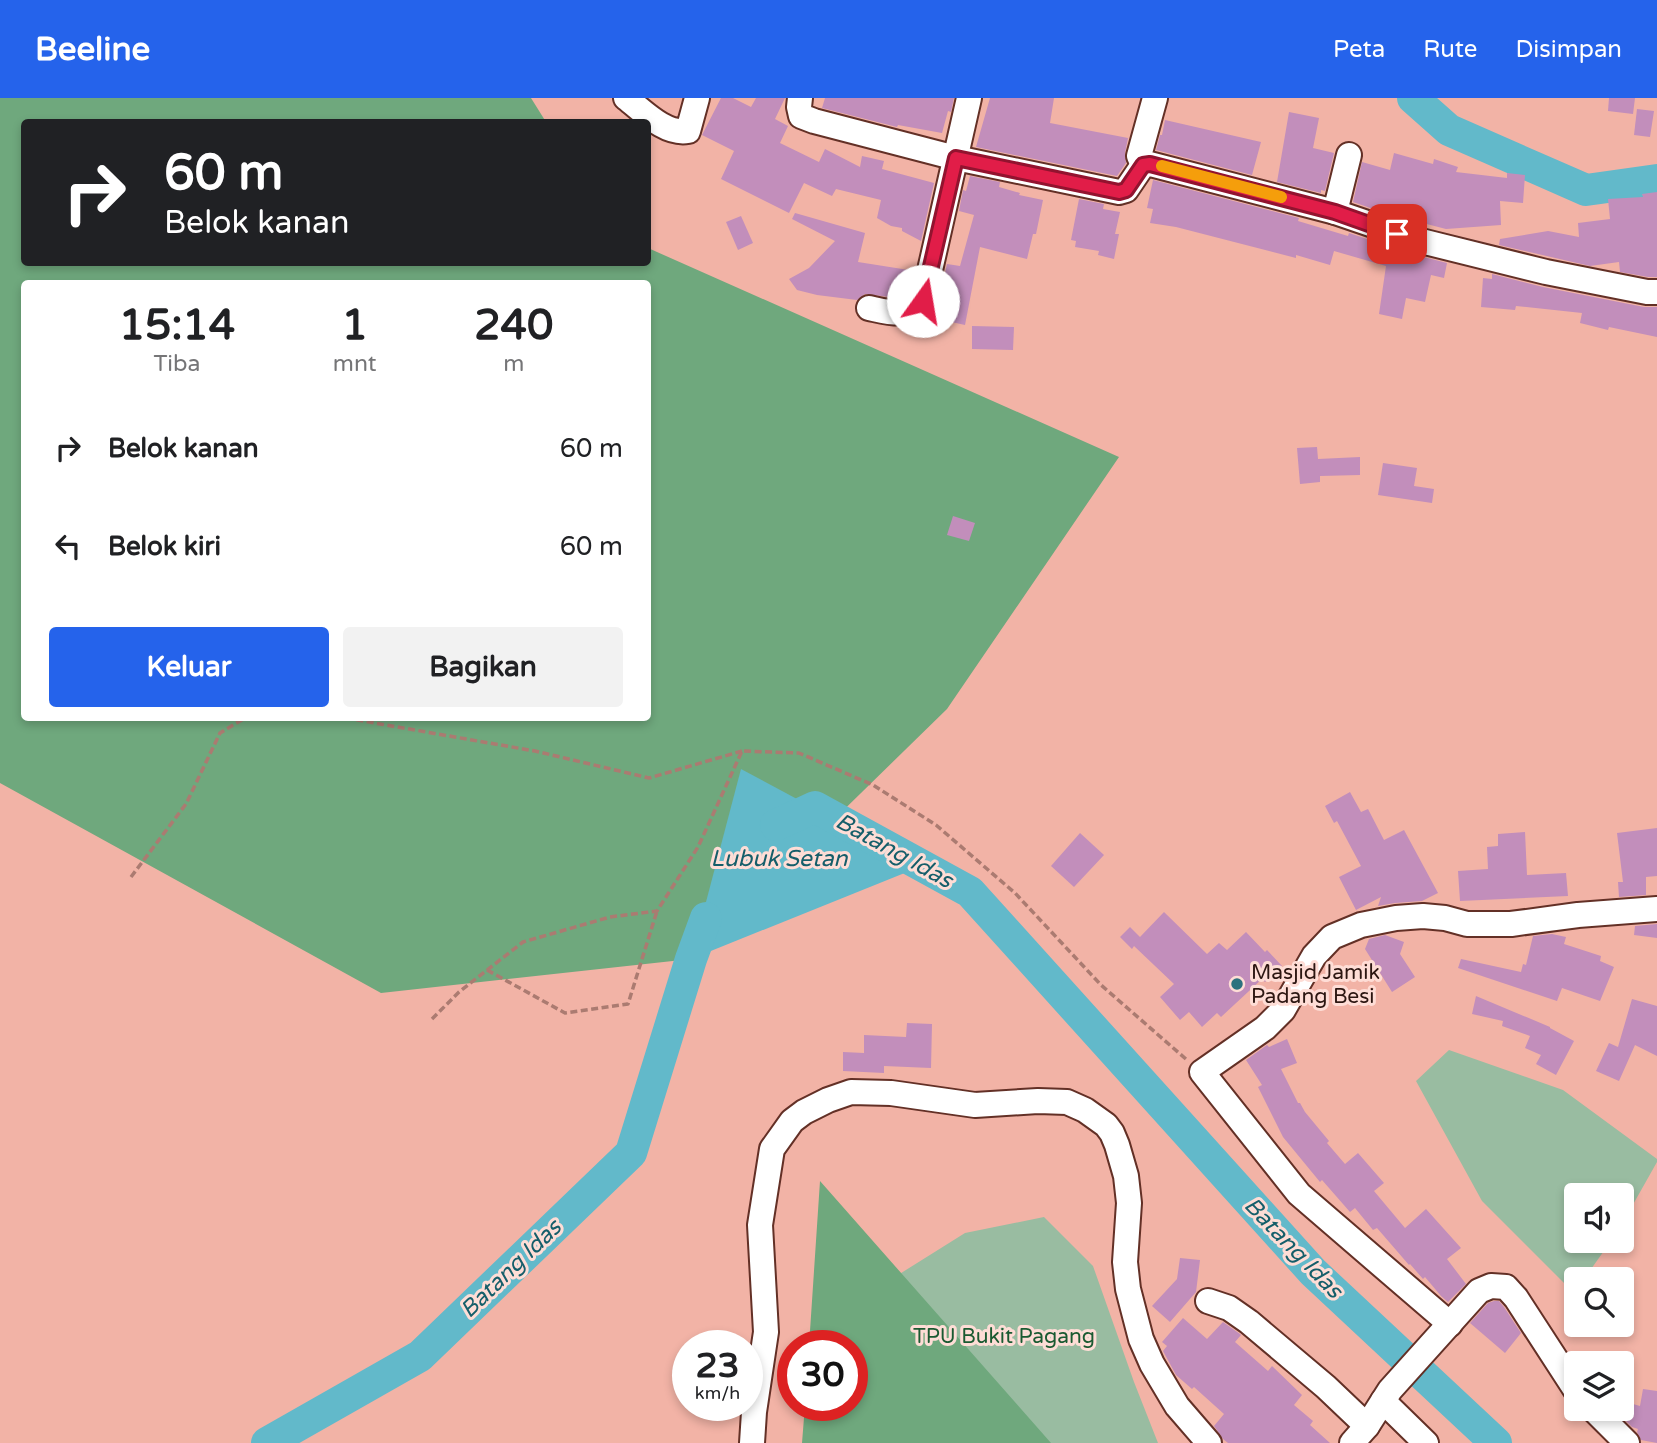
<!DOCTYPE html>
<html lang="id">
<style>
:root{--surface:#fff;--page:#f2f2f2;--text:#202124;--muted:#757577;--accent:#2563eb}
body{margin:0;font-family:"Varela Round",sans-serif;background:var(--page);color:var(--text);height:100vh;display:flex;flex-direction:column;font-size:26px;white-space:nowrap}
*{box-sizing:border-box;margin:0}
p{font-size:23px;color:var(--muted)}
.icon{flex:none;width:38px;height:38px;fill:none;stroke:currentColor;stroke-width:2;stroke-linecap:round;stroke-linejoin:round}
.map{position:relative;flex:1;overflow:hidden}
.sheet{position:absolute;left:21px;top:182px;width:630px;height:441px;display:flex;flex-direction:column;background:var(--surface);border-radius:7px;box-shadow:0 4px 10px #0003}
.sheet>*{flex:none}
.top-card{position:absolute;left:21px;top:21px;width:630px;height:147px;border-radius:7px;box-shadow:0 4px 10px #0003;background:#202124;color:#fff;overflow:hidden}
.fabs{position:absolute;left:1564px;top:1085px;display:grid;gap:14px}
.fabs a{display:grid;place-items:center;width:70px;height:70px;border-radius:7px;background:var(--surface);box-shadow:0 4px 10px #0003;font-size:35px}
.speed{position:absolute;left:672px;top:1232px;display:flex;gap:14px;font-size:35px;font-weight:700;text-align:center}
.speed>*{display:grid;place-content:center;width:91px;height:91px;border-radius:50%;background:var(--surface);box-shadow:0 4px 10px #0003;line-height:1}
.speed small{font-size:18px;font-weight:400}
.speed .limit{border:10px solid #d22;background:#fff;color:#111}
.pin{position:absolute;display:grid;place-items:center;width:60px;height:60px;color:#fff;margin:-30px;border-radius:14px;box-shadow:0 4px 10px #0006}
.me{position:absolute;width:77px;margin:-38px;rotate:13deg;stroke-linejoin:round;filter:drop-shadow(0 0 5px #0008)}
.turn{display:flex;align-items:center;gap:24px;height:147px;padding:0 28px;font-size:32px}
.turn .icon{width:91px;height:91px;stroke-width:2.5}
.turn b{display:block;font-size:49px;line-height:60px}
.eta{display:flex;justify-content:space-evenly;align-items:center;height:119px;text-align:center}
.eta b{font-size:42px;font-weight:700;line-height:49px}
.cta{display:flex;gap:14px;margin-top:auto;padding:14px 28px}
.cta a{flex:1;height:80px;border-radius:7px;background:var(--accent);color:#fff;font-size:28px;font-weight:700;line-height:80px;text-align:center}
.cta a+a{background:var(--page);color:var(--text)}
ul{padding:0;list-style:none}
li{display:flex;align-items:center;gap:21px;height:98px;padding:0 28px}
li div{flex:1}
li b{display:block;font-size:26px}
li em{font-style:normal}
header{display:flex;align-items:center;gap:42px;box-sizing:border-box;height:98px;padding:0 35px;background:var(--accent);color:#fff}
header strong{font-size:33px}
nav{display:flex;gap:38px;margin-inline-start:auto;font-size:24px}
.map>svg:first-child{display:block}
</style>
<header>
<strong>Beeline</strong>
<nav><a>Peta</a><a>Rute</a><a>Disimpan</a></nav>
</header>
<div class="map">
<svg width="1657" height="1345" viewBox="0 0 1657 1345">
<rect width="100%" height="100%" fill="#f2b3a6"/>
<g fill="#99bca1">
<polygon points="1449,952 1563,992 1657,1061 1657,1064 1622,1126 1622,1097 1577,1097 1577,1143 1611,1143 1584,1181 1577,1181 1577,1193 1575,1196 1482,1103 1416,983"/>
<polygon points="1044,1119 1093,1168 1134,1284 1158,1345 903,1345 874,1192 965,1135"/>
</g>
<g fill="#6fa87d" fill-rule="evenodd">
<path d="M0,0H531L546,24H24V164H648V150L1119,359L947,611L691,861L381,895L0,685ZM24,186H648V620H24Z"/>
<polygon points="820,1083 1051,1345 802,1345 805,1307 852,1307 852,1248 809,1248"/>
</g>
<polygon fill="#62b9ca" points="741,671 922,768 691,861"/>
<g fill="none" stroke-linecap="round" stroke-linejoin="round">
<g stroke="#62b9ca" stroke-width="32">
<polyline points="1413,0 1449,32 1586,92 1657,82"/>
<polyline points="776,727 815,709 970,794 1313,1174 1496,1345"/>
<polyline points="267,1345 420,1258 631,1055 691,861 706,820"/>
</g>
</g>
<g fill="#c28ebb">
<polygon points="721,0 733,0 751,9 756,0 785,0 775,21 788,28 780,45 819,64 825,51 860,69 862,58 884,63 882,71 934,85 921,143 902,133 902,130 891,128 877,120 881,102 836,91 832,98 804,85 789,115 721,81 734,53 702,37"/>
<polygon points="825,0 954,0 951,14 948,13 942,35 898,27 897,29 822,10"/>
<polygon points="990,0 1054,0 1050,25 1128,40 1125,55 1126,65 1117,78 976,49"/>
<polygon points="1609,0 1635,0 1633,16 1608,13"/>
<polygon points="1637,11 1654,13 1650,39 1634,37"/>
<polygon points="1289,14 1319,20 1313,50 1334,55 1325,93 1321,92 1321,95 1277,84"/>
<polygon points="1165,22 1261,44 1252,77 1156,52 1160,37 1162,37"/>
<polygon points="1394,55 1433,66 1434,61 1458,69 1456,74 1507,80 1507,75 1525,77 1523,105 1500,103 1501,127 1446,131 1415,123 1414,125 1353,104 1362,64 1390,72"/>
<polygon points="970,78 1000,84 999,89 1020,95 1019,97 1043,102 1036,136 1033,136 1027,161 980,149 965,227 929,219 938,206 947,166 960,168 974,117 959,113 963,92 966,93"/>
<polygon points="1153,82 1299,120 1298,123 1348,138 1349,135 1412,156 1447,165 1444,180 1431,177 1425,204 1406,200 1402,221 1379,216 1386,168 1334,153 1330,167 1296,157 1296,160 1176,129 1150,125 1153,111 1147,110"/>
<polygon points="1657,94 1657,179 1648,179 1620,174 1619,164 1590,168 1499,147 1500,141 1548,133 1579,139 1578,125 1610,121 1608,101 1643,99 1642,96"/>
<polygon points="1079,101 1104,106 1103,111 1120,114 1115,136 1119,136 1114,161 1098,157 1099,153 1075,149 1076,143 1071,142"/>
<polygon points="795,115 865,135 858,164 915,173 909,196 905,196 904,199 898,200 865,196 857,202 817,197 797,192 789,181 809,170 835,143 792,121"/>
<polygon points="741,118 753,145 738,152 726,124"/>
<polygon points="1492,176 1543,189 1644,209 1657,209 1657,239 1609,229 1608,232 1580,225 1582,215 1516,208 1515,212 1481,209 1483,180 1492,181"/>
<polygon points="972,228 1014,229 1013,252 972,251"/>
<polygon points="1317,349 1318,361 1360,359 1360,377 1320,378 1320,384 1300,386 1297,350"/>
<polygon points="1383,365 1417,370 1414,388 1434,391 1432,405 1378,397"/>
<polygon points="953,418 975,425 969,443 947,437"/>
<polygon points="1350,694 1361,714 1368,711 1384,742 1404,732 1438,795 1422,803 1395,805 1378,808 1381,799 1356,812 1339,779 1361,768 1337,723 1334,725 1325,708"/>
<polygon points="1657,730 1657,778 1646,779 1646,797 1619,799 1618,784 1623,784 1617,735"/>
<polygon points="1525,734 1527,777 1566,775 1568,798 1460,803 1458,773 1488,771 1487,749 1498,748 1498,736"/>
<polygon points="1080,735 1104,757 1074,789 1051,768"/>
<polygon points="1164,814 1207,856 1219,845 1227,852 1246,834 1265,854 1267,852 1282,868 1265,884 1262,881 1221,919 1217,915 1202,929 1189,914 1180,922 1160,899 1174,886 1134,848 1132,851 1120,839 1130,829 1140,839"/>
<polygon points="1657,826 1657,840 1634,837 1635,828"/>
<polygon points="1552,836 1566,839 1564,846 1601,858 1600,863 1614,869 1600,903 1562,890 1557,903 1458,870 1461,861 1521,874 1523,866 1526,867 1533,838"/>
<polygon points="1385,837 1404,844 1400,856 1415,879 1392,894 1365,851 1369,841"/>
<polygon points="1476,898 1550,929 1550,930 1574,943 1556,977 1536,966 1541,957 1525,950 1530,938 1502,928 1503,923 1472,916"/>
<polygon points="1632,901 1657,908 1657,958 1635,947 1619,983 1596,973 1609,945 1618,949"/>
<polygon points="907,925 932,926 931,970 884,968 884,975 843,973 843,954 864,955 864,937 906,939"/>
<polygon points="1287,941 1297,965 1281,971 1298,1005 1300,1005 1305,1014 1329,1043 1327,1045 1345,1066 1358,1055 1384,1085 1374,1093 1405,1130 1426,1111 1461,1150 1447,1161 1466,1186 1448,1204 1441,1198 1425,1179 1423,1181 1410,1166 1409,1167 1377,1130 1373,1132 1355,1110 1350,1114 1322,1082 1320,1084 1283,1039 1258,989 1262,987 1246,962 1267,947 1269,949"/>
<polygon points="1180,1160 1200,1162 1196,1194 1170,1224 1152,1208 1177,1181"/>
<polygon points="1494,1203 1499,1203 1504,1209 1521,1235 1505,1255 1470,1225 1488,1205"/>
<polygon points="1183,1220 1207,1241 1223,1224 1240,1236 1241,1237 1235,1244 1268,1273 1272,1268 1302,1297 1294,1307 1313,1323 1310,1327 1330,1345 1228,1345 1223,1341 1214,1328 1224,1316 1194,1289 1192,1291 1176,1277 1163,1253 1167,1248 1162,1244"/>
<polygon points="1643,1291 1657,1293 1657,1345 1641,1342 1637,1334 1638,1331 1632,1329 1622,1319 1626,1304 1640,1308"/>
</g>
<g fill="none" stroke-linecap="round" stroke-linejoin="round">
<defs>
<g id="minor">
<path d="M626,0C643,13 665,37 688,33L697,0"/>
<polyline points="800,0 799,9 801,18 814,23 956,60 1119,94 1126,92 1143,67 1150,66 1335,114 1417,142 1546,174 1647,194 1657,194"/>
<polyline points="1143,67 1139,58 1155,0"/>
<polyline points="1335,114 1349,57"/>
<path d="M869,210C888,214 910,221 923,203L969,0"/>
<polyline points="1208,1203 1229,1210 1249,1224 1326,1289 1367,1328"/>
<polyline points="1450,1226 1299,1096 1202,974 1265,930 1283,912 1314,858 1332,839 1361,827 1396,820 1423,818 1445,820 1467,826 1511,826 1578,817 1657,811"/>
<polyline points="1383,1303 1426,1345"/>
<polyline points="1593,1311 1627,1345"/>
<polyline points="752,1345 754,1314 766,1234 760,1127 772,1051 792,1023 804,1014 828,1002 851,994 891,995 975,1007 1038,1003 1067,1004 1085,1012 1106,1027 1112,1035 1117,1047 1126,1078 1129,1105 1125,1164 1128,1191 1141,1241 1152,1266 1177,1308 1209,1345"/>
<polyline points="1352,1345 1367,1328 1390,1292 1479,1193 1491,1188 1506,1189 1516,1200 1577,1294"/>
</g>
</defs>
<use href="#minor" stroke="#633026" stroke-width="28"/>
<g stroke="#ab7b71" stroke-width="3.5" stroke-dasharray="7 3.5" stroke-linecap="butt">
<polyline points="346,620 535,653 649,680 742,653"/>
<polyline points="131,779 186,706 220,635 245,620"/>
<polyline points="487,872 565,915 628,906 657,813"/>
<polyline points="432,921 459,894 523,844 610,819 657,813 698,749 742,653 799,655 873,687 936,727 1015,795 1101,887 1187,962"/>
</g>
<use href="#minor" stroke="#fff" stroke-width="24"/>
</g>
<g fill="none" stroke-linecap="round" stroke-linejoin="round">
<defs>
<polyline id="route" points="923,203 956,60 1119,94 1126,92 1143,67 1150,66 1335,114 1397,136"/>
</defs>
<use href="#route" stroke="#92132f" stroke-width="18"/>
<use href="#route" stroke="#e11d48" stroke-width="12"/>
<polyline stroke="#f59e0b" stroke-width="12" points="1162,68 1281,99"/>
</g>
<circle fill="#2b727e" stroke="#feddd6" stroke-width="2.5" cx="1237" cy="886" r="7"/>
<g text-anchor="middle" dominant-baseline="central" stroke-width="6" stroke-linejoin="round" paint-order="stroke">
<g font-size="21" fill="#2c1611" stroke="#feddd6" text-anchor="start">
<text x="1251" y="874">Masjid Jamik<tspan x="1251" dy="24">Padang Besi</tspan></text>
</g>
<g font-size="21" fill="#1a5a31" stroke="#feddd6">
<text x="1004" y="1238">TPU Bukit Pagang</text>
</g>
<g font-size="23" font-style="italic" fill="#155e6a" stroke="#feddd6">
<text transform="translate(894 753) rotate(29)">Batang Idas</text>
<text x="779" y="761">Lubuk Setan</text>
<text transform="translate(1293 1150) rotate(46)">Batang Idas</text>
<text transform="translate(511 1171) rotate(-44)">Batang Idas</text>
</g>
</g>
</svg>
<div class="fabs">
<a><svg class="icon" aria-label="sound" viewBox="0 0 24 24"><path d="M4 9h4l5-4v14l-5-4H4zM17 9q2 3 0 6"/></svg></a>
<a><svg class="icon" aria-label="search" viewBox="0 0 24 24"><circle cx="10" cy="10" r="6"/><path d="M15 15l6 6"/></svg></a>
<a><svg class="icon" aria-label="layers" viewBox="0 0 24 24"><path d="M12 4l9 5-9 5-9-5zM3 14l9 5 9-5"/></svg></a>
</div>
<div class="speed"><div>23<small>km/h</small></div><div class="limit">30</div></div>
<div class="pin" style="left:1397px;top:136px;background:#d93025"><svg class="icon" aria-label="arrive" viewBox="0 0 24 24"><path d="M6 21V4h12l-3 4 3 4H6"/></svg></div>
<svg class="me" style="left:923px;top:203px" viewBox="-20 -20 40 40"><circle r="19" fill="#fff"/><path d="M0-13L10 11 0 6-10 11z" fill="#e11d48"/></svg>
<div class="top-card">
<div class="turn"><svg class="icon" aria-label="right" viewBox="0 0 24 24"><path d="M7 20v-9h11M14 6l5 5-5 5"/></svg><div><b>60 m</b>Belok kanan</div></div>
</div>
<section class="sheet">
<div class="eta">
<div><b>15:14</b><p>Tiba</p></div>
<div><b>1</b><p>mnt</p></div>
<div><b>240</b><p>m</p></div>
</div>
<ul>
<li><svg class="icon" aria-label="right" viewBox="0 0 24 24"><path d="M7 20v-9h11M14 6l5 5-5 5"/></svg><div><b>Belok kanan</b></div><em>60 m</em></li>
<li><svg class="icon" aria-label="left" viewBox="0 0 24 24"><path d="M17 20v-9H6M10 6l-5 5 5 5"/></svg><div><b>Belok kiri</b></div><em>60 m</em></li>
</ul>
<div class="cta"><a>Keluar</a><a>Bagikan</a></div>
</section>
</div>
